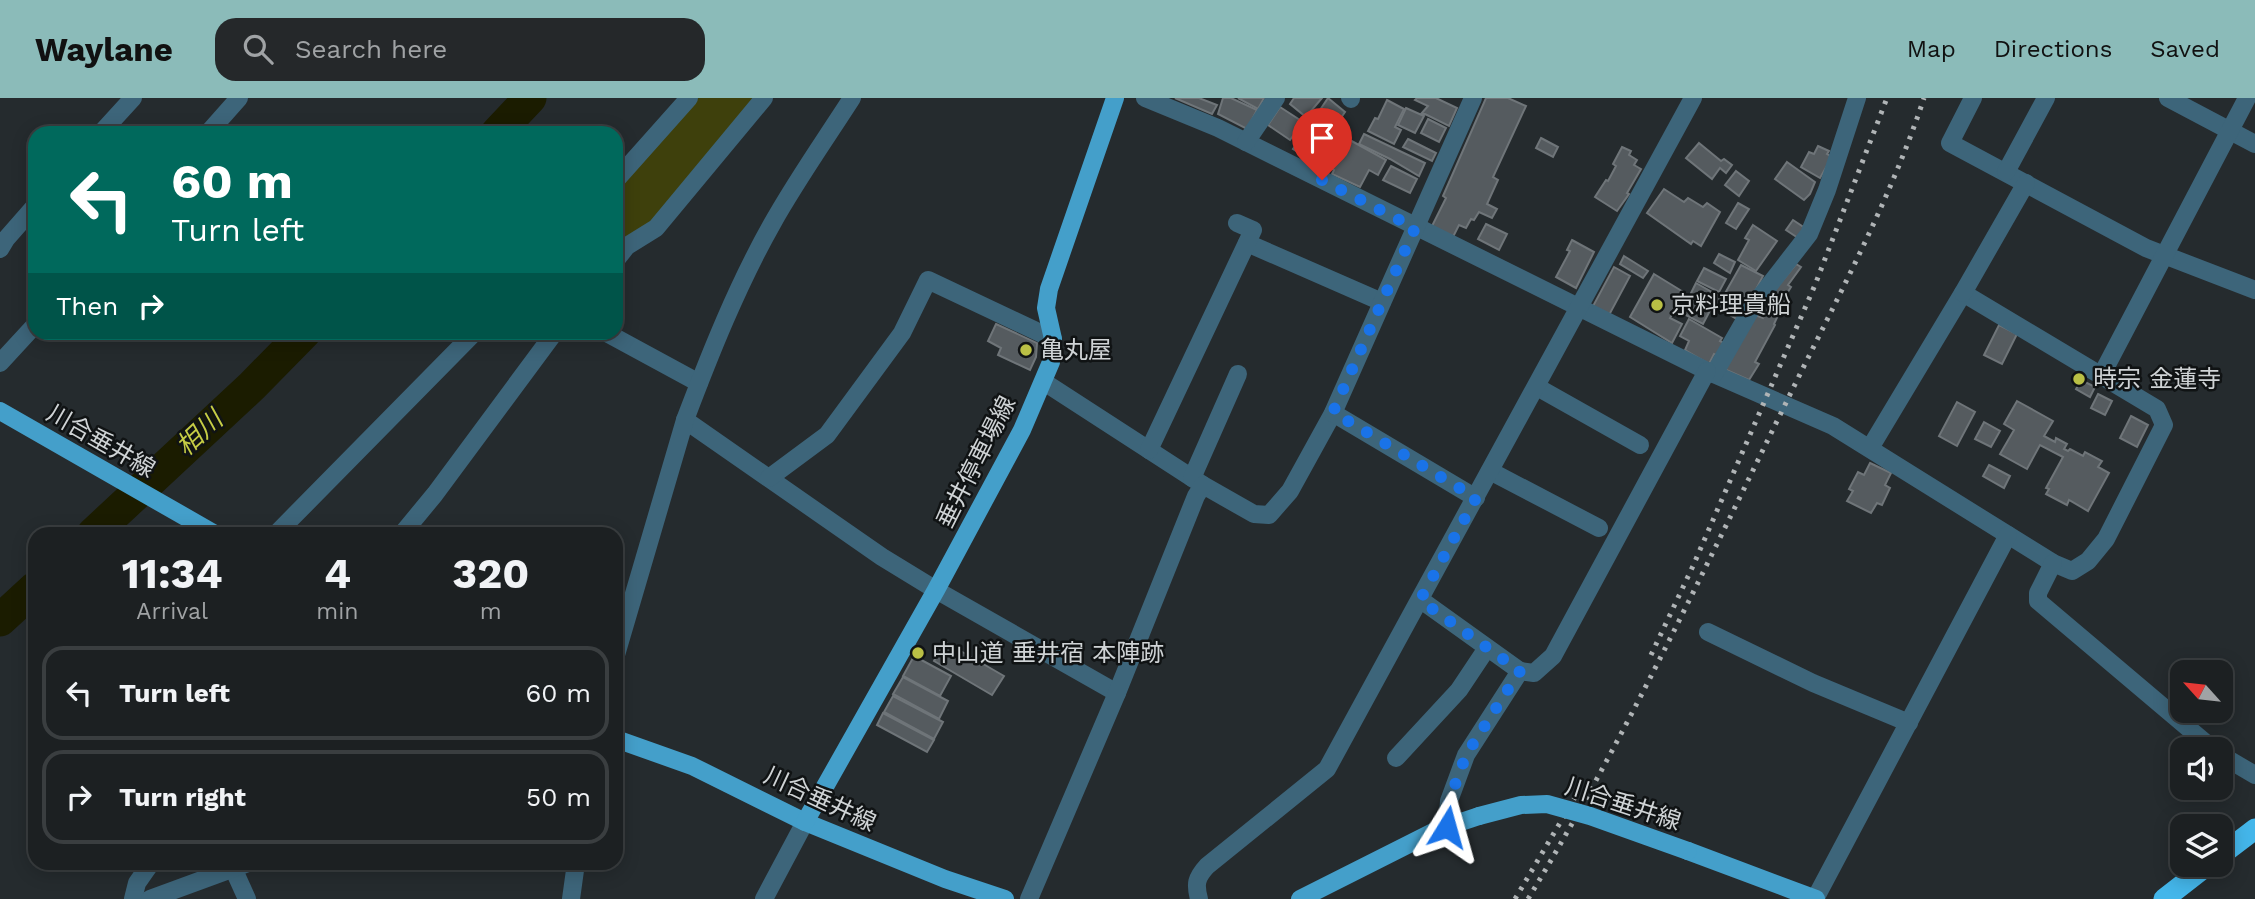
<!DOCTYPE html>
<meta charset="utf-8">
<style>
:root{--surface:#1c2022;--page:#25282a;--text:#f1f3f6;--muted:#a0a3a5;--line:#3a3e40;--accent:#8bbbb9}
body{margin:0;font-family:"Work Sans","Noto Sans JP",sans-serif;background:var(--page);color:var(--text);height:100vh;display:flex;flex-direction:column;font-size:26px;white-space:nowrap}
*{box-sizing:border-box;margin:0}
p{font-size:23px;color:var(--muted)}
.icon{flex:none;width:38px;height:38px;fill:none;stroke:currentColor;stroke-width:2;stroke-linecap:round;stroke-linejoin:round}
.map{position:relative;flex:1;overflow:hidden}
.panel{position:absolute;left:28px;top:429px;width:595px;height:343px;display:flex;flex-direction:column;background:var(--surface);border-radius:21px;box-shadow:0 4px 18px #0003,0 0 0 2px var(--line)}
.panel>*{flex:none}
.banner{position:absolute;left:28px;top:28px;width:595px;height:214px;border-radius:21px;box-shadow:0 4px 18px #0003,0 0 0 2px var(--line);background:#00695c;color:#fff;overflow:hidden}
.needle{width:46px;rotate:297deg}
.tools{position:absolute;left:2170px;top:562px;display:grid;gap:14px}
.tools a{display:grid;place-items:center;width:63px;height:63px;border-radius:14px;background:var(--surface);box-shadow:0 4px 18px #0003,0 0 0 2px var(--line);font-size:35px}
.pin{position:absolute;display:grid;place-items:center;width:60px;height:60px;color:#fff;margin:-72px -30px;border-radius:50% 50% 50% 0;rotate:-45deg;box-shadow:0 0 7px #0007}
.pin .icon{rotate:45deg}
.me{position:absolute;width:77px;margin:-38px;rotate:8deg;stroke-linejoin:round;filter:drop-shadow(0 0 5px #0008)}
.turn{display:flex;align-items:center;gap:24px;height:147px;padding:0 28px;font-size:32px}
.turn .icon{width:91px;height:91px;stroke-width:2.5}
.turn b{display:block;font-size:49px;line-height:60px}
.then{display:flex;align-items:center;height:66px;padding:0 28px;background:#0003;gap:14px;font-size:26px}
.eta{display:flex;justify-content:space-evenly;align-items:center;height:119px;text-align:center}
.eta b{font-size:42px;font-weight:700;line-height:49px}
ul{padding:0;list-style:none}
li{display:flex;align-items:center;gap:21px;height:94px;margin:0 14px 10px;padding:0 14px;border:4px solid var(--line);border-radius:21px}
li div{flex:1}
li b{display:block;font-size:26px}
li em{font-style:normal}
header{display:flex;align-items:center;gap:42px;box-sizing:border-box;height:98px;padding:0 35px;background:var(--accent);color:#111}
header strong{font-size:33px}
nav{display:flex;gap:38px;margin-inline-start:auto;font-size:24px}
.search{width:490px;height:63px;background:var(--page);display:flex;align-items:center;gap:18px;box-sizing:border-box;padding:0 24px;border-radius:21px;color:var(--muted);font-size:26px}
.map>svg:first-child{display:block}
</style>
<header>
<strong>Waylane</strong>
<div class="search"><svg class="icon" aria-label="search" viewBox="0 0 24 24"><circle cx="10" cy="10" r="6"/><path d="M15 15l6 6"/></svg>Search here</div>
<nav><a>Map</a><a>Directions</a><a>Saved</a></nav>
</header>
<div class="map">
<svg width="2255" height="801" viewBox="0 0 2255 801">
<rect width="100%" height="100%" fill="#252b2e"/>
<polygon fill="#3e400c" points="694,0 759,0 657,120 616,151 616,87"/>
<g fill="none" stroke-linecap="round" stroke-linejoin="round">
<g stroke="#1b1c00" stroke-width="33">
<polyline points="497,35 530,0"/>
<polyline points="93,436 252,288 305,234"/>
<polyline points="0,522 35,490"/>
</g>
</g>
<g fill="#555b5f" stroke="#6f7579" stroke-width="2">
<polygon points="1175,0 1199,0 1217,7 1212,16"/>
<polygon points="1223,0 1231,0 1257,12 1247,31 1218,16"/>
<polygon points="1238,0 1264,0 1258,11"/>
<polygon points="1294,0 1322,0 1306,19 1290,6"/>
<polygon points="1328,0 1345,14 1336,27 1327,21 1329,17 1320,12"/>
<polygon points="1417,0 1436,0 1457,10 1449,28 1425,16 1421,16 1428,8 1415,2"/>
<polygon points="1486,0 1508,0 1526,8 1493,79 1498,82 1487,106 1497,111 1492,120 1479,114 1474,122 1471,121 1466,130 1459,127 1453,139 1432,128 1446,100 1443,98"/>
<polygon points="1387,2 1404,11 1395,29 1401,32 1394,46 1368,33 1375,20 1378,21"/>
<polygon points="1280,9 1303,24 1290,42 1268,27"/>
<polygon points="1406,10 1424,18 1415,35 1398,27"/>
<polygon points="1428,21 1446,30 1439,44 1421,35"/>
<polygon points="1312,24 1326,33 1307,60 1293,51"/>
<polygon points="1332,30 1345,38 1327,61 1329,62 1324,71 1310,62"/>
<polygon points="1364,36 1425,65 1419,78 1390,61 1359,46"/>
<polygon points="1541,40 1558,49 1553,59 1536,50"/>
<polygon points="1348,41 1386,62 1378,77 1369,72 1360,89 1332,76 1334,72 1331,70"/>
<polygon points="1408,41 1436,55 1432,63 1403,49"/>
<polygon points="1699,45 1721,63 1724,61 1732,67 1726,75 1720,70 1712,81 1686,60"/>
<polygon points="1818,48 1829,53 1827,56 1832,59 1820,80 1801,69 1809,54 1814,56"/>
<polygon points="1622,49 1631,53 1629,57 1637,62 1634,67 1641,71 1627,95 1629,96 1617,113 1595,99 1606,82 1608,83 1616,68 1613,66"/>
<polygon points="1787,64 1815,84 1810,96 1804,102 1775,81"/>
<polygon points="1391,68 1417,81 1410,95 1383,82"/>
<polygon points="1736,73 1749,83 1739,98 1725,87"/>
<polygon points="1664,91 1684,104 1688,100 1703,109 1707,105 1720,114 1701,148 1693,143 1691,146 1647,115"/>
<polygon points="1738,105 1749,111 1736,131 1726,125"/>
<polygon points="1793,122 1805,130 1798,140 1786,132"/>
<polygon points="1486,126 1507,136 1499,152 1478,141"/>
<polygon points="1753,127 1777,143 1756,173 1738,162 1749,142 1745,140"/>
<polygon points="1572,142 1594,154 1576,190 1556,179 1570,153 1567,152"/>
<polygon points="1719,156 1735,164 1730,175 1714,165"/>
<polygon points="1624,158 1648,173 1643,180 1620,166"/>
<polygon points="1796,166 1801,169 1788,187 1791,189 1784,200 1786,201 1781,209 1768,200"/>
<polygon points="1741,167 1763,178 1747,209 1724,197"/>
<polygon points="1614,169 1630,178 1608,219 1592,210"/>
<polygon points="1704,170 1726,181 1719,194 1697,183"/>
<polygon points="1654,176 1685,195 1670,220 1682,226 1672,245 1630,219"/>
<polygon points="1696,185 1742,211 1737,221 1691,195"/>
<polygon points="1691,198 1712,209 1703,226 1682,215"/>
<polygon points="1771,206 1781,211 1774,226 1775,227 1755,264 1759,266 1749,282 1724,271 1755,217 1763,220"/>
<polygon points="1689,221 1722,240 1720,243 1726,246 1719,258 1714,256 1709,266 1685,252 1689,243 1680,238"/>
<polygon points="996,226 1037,245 1036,259 1030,272 998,257 1001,250 988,243"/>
<polygon points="1999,227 2017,236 2002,266 1984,257"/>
<polygon points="2081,282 2095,289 2090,299 2076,291"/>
<polygon points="2098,296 2112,303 2105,317 2091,310"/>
<polygon points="2017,303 2053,323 2044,338 2055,344 2056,340 2067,346 2064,351 2068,353 2070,351 2083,358 2085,354 2102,363 2098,369 2109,375 2088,413 2069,402 2067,407 2046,396 2049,391 2046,390 2063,359 2040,347 2027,371 2000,356 2014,332 2004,326"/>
<polygon points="1957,304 1975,314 1957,348 1939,338"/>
<polygon points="2131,318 2148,327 2137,349 2120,340"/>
<polygon points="1984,324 2000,333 1991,349 1975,341"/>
<polygon points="1870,365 1891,375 1885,387 1890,390 1882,407 1877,405 1871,415 1847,403 1853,393 1849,391 1858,374 1864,377"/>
<polygon points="1989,367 2010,378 2004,390 1983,378"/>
<polygon points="945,544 1004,578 992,597 934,563"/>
<polygon points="914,558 951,578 940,598 903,578"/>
<polygon points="903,579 948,603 939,621 893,596"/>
<polygon points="893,598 943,624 934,641 884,614"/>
<polygon points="883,615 934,642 927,654 877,627"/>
</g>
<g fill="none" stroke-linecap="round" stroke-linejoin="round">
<g stroke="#3d657a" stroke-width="18">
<polyline points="1145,0 1218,30 1707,273 1833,328 2053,465 2072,473 2088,463 2106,441 2164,327 2157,311 1963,195 1870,350"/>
<polyline points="1350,0 1351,1"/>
<polyline points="1973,0 1950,45 2146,150 2255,192"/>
<polyline points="2168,0 2255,46"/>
<polyline points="101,35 133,0"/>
<polyline points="208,35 239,0"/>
<polyline points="1246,44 1276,0"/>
<polyline points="2006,74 2046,0"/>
<polyline points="616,82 689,0"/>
<polyline points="1247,145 1382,204"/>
<polyline points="0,151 6,141 35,108"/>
<polyline points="616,162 627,148 656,130 764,0"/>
<polyline points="1963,195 2026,85"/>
<polyline points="605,234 699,285"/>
<polyline points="0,265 35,227"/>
<polyline points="1714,276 1753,208 1809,136 1827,92 1857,0"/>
<polyline points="2101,278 2247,0"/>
<polyline points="1044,284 1203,387 1254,416 1269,417 1290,393 1333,315 1473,0"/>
<polyline points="1537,289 1640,347"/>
<polyline points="1333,315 1476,400"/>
<polyline points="685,322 882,459 936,492 1117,595"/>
<polyline points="1149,352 1253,132 1237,125"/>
<polyline points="1490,373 1599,430"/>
<polyline points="769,380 827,337 902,235 928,182 1053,241"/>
<polyline points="1192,380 1238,276"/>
<polyline points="276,436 475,234"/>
<polyline points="402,436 435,396 555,234"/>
<polyline points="2053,465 2038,495 2038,503 2213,651"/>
<polyline points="1421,502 1520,573 1466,657 1449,703 1447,729"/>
<polyline points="1708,534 1813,585 1909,625"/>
<path d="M616,557L685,322C710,256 737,188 772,126C796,83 825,42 852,0"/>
<polyline points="1520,573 1534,575 1553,558 1707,273"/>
<polyline points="2221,657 2255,677"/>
<polyline points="1396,660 1459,592 1487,550"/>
<polyline points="233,770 247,801"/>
<polyline points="133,801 137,785 151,765"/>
<polyline points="150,801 248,765"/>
<polyline points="571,801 576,765"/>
<polyline points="764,801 805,724"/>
<polyline points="1029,801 1117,595 1196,398 1203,387"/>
<path d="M1199,801C1195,786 1196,780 1207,768L1327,671L1693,0"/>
<polyline points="1815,801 2008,437"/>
</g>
<g stroke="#449fca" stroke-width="18">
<polyline points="0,313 215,436"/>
<polyline points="616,641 692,668 805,724 945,781 1005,801"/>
<polyline points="805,724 936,492 1022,332 1051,264 1053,241 1046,210 1049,191 1115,0"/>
<polyline points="1688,753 1816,801"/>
<polyline points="1300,801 1437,732 1479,718"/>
</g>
<g stroke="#44b6ea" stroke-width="21">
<polyline points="2221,757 2255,731"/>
<polyline points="2164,801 2209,766"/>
</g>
<g stroke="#b0b4b6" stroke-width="5" stroke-dasharray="3.5 7" stroke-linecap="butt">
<polyline points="1651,557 1693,468 1815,187 1887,0"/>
<polyline points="1515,801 1577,696"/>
<path d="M1528,801C1623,644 1701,478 1782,313C1831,211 1888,109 1924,0"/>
</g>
<polyline stroke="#449fca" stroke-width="18" points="1479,718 1521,707 1547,706 1590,718 1688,753"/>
</g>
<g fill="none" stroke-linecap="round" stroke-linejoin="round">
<polyline stroke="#1a73e8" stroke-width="12" stroke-dasharray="0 21.6" points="1322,82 1415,130 1333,314 1476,400 1420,502 1520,573 1466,657 1449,703 1447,729"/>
</g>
<g fill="#bac045" stroke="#101314" stroke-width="2.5">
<circle cx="1657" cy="207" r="7"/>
<circle cx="1026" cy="252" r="7"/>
<circle cx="2079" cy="281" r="7"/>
<circle cx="918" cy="555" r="7"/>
</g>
<g text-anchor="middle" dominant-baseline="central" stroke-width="5" stroke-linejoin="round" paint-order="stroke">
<g font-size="24" fill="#cfd3d5" stroke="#101314" text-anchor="start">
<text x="1671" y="207">京料理貴船</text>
<text x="1040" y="252">亀丸屋</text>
<text x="2093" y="281">時宗 金蓮寺</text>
<text x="932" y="555">中山道 垂井宿 本陣跡</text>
</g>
<g font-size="24" fill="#cfd3d5" stroke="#101314">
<text transform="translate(101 343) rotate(30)">川合垂井線</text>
<text transform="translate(976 364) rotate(-63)">垂井停車場線</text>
<text transform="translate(820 701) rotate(25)">川合垂井線</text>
<text transform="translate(1623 706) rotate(18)">川合垂井線</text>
</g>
<g font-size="26" font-style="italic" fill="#c6cd45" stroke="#101314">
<text transform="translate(199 335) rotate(-43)">相川</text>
</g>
</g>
</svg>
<div class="tools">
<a><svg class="needle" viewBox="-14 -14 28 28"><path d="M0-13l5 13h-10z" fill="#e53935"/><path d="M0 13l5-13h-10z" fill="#a0a3a5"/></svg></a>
<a><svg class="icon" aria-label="sound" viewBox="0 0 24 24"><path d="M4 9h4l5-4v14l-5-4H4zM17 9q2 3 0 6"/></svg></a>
<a><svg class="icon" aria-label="layers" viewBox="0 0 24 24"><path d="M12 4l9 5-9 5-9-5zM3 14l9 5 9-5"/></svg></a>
</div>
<div class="pin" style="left:1322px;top:82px;background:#d93025"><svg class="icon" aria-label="arrive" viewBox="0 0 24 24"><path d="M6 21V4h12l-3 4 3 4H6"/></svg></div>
<svg class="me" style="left:1447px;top:729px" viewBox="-20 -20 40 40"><path d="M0-17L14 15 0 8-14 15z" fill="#1a73e8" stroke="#fff" stroke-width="4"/></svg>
<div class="banner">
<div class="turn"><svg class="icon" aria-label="left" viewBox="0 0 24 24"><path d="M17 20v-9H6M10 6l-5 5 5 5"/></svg><div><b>60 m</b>Turn left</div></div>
<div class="then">Then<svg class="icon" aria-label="right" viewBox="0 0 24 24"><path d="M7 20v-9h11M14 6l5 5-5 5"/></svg></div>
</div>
<section class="panel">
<div class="eta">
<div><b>11:34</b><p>Arrival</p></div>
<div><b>4</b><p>min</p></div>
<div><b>320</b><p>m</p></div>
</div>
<ul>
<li><svg class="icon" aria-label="left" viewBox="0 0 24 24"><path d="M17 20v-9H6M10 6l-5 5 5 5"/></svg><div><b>Turn left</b></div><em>60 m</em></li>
<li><svg class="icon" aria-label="right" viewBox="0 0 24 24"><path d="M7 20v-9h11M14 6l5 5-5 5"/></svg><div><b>Turn right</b></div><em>50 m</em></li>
</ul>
</section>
</div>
